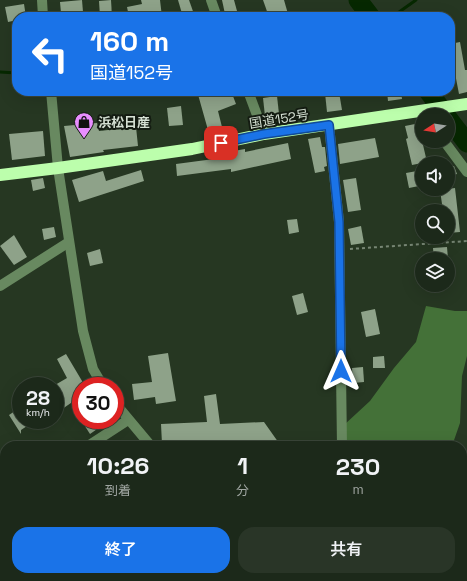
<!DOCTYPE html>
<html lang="ja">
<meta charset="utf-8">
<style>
:root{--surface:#1c291a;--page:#293527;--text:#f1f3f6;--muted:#a0a6a2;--line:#3a4539;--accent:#1a73e8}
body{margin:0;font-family:"Space Grotesk","Noto Sans JP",sans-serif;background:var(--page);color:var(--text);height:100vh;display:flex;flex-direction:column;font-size:15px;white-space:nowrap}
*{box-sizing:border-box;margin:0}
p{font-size:13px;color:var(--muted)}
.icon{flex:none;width:22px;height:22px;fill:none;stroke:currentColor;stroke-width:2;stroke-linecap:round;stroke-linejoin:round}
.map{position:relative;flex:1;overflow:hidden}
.side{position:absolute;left:0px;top:441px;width:467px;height:140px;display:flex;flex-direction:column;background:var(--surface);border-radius:16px 16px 0 0;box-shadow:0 4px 16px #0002,0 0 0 1px var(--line)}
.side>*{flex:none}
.hud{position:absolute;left:12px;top:12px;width:443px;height:84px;border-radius:16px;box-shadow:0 4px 16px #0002,0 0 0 1px var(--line);background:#1a73e8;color:#fff;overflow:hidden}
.needle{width:26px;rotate:258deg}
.buttons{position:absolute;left:415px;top:108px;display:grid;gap:8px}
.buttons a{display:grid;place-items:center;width:40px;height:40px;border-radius:50%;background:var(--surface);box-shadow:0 4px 16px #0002,0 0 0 1px var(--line);font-size:20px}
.speed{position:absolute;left:12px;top:377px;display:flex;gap:8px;font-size:20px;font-weight:700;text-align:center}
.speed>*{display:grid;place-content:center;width:52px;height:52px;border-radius:50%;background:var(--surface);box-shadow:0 4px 16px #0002,0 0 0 1px var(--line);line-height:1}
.speed small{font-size:10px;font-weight:400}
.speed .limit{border:6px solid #d22;background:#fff;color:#111}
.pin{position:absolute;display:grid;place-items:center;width:34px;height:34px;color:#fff;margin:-17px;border-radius:8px;box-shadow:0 2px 6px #0006}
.me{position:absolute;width:44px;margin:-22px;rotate:0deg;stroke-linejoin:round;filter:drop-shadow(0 0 3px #0008)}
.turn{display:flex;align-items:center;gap:14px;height:84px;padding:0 12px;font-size:18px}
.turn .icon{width:52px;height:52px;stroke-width:2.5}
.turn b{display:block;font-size:28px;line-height:34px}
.eta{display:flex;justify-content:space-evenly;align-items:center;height:68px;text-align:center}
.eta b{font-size:24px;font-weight:600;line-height:28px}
.button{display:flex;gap:8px;margin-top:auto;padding:8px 12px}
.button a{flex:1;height:46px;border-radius:16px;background:var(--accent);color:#fff;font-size:16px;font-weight:600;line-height:46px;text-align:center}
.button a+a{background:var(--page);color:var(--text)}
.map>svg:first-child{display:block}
</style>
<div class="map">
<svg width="467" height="581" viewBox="0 0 467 581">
<rect width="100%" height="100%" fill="#263722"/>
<polygon fill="#447138" points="426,306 455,311 467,311 467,356 462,376 460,423 452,446 345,446 344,425 370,401 394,368 416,342"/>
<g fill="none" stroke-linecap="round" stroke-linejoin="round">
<g stroke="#062800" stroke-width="3">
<polyline points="392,17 416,0"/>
<polyline points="0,72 17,73"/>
</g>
<g stroke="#062800" stroke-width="19">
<polyline points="358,0 371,17"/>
<polyline points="428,91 446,115"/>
<polyline points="448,118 467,143"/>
</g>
</g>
<g fill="#8ea289">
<polygon points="82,0 83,12 61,13 60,2"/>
<polygon points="111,0 112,17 100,17 99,1"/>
<polygon points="141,0 160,0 162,17 129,17 127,7 142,4"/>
<polygon points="178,0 189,0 195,17 183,17"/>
<polygon points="222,0 234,0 237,11 225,14"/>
<polygon points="263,0 284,0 288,14 278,17 269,17"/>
<polygon points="24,4 26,17 17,17 17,20 8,22 5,7"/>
<polygon points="460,42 465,70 467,70 467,92 459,94 453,63 450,64 450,44"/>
<polygon points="197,91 231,91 236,104 218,111 222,127 208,130"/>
<polygon points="387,91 401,91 402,99 388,101"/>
<polygon points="339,92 342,110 327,112 325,93"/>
<polygon points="277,96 279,114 265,116 263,98"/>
<polygon points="181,106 183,125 169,126 167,108"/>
<polygon points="97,123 99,131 136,127 138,146 103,150 104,152 70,157 64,126"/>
<polygon points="420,123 422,132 420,132 427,162 412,165 406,139 408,138 405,126"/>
<polygon points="43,131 45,156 12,160 9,134"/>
<polygon points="320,137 322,147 325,147 327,166 324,167 325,171 315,173 308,139"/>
<polygon points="375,138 379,157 340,164 338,144"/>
<polygon points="288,143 291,159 231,172 231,169 177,176 176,164 229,157 228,152 245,149 245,152"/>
<polygon points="454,166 457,174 448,176 448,167"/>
<polygon points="141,170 144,181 79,202 72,180 103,171 106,181"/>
<polygon points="417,171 419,186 409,188 406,173"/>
<polygon points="43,178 45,188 33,191 31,180"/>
<polygon points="356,178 361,210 348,212 343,180"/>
<polygon points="455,188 460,232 448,233 448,211 443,211 440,190"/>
<polygon points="297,219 299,232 289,234 287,220"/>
<polygon points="361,226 364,243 351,245 348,229"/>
<polygon points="54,227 56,237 44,240 42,229"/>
<polygon points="14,235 27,257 14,265 0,246"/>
<polygon points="447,247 448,259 434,259 433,248"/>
<polygon points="100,249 103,263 90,266 87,253"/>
<polygon points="303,293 308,312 297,315 292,296"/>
<polygon points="375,309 380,334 366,337 361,312"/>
<polygon points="168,353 176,401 156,404 155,397 134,400 132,384 152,382 148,356"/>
<polygon points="66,354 85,386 81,386 81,396 55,414 55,385 67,378 57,359"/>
<polygon points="384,356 385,368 373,368 373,357"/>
<polygon points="363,367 364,382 353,383 352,368"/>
<polygon points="216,394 220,424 264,422 281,446 198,446 198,442 162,444 161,424 207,422 204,396"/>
<polygon points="21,407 21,420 36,420 21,430 21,434 9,415"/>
<polygon points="81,420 96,420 100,427 90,434"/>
</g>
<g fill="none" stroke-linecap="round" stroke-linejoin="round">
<polyline stroke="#778674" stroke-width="2" stroke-dasharray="3 3" stroke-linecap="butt" points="350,249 467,241"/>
<g stroke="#688960" stroke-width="10">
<polyline points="42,0 43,17"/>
<polyline points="211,0 217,17"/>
<polyline points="51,91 58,168 83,331 93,369 103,386"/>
<polyline points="248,91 264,134"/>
<polyline points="329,125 339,222 342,446"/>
<polyline points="444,141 467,172"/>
<polyline points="0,286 69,242"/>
<polyline points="115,403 151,446"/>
<polyline points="88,446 128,420"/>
<polyline points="0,504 5,500"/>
<polyline points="462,519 467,519"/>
<polyline points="265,576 270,581"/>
<polyline points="219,581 227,576"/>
<polyline points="459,581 467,572"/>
</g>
<polyline stroke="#bcfeac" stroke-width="12" points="0,175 58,168 192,149 264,134 467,104"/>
</g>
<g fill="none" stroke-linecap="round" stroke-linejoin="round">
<defs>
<polyline id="route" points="221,143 264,134 329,125 339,222 341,371"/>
</defs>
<use href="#route" stroke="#114b97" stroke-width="10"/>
<use href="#route" stroke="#1a73e8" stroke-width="7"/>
</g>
<defs>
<symbol id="shop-pin" viewBox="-11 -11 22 30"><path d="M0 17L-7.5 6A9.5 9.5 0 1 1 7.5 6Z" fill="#e88eff" stroke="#141c12"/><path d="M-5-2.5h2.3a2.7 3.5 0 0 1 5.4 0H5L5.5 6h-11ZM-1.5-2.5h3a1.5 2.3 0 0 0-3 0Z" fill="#111"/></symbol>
</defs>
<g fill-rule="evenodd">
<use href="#shop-pin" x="73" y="111" width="22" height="30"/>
</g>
<g text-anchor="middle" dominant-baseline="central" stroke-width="4" stroke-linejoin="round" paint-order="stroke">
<g font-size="13" fill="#d5e0d3" stroke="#141c12">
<text transform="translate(279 119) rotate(-9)">国道152号</text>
</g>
<g font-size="13" font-weight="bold" fill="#d5e0d3" stroke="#141c12" text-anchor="start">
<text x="98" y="122">浜松日産</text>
</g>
</g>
</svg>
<div class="buttons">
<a><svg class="needle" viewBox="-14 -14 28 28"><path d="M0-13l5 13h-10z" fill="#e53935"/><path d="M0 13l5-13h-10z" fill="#a0a6a2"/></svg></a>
<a><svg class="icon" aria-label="sound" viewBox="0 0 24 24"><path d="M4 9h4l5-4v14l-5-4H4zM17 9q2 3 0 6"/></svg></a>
<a><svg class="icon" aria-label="search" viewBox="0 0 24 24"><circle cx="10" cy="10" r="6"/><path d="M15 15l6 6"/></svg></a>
<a><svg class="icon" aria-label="layers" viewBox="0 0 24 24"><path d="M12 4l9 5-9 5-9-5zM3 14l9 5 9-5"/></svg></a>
</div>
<div class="speed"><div>28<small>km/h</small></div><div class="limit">30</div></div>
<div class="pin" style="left:221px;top:143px;background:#d93025"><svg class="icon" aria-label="arrive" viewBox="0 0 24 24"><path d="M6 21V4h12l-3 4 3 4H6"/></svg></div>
<svg class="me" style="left:341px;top:371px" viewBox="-20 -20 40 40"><path d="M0-17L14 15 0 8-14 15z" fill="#1a73e8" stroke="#fff" stroke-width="4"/></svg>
<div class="hud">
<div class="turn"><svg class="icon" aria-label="left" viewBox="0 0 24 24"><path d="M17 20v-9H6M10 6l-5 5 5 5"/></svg><div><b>160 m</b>国道152号</div></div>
</div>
<section class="side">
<div class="eta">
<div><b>10:26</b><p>到着</p></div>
<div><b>1</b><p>分</p></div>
<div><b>230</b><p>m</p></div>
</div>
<div class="button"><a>終了</a><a>共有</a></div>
</section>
</div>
